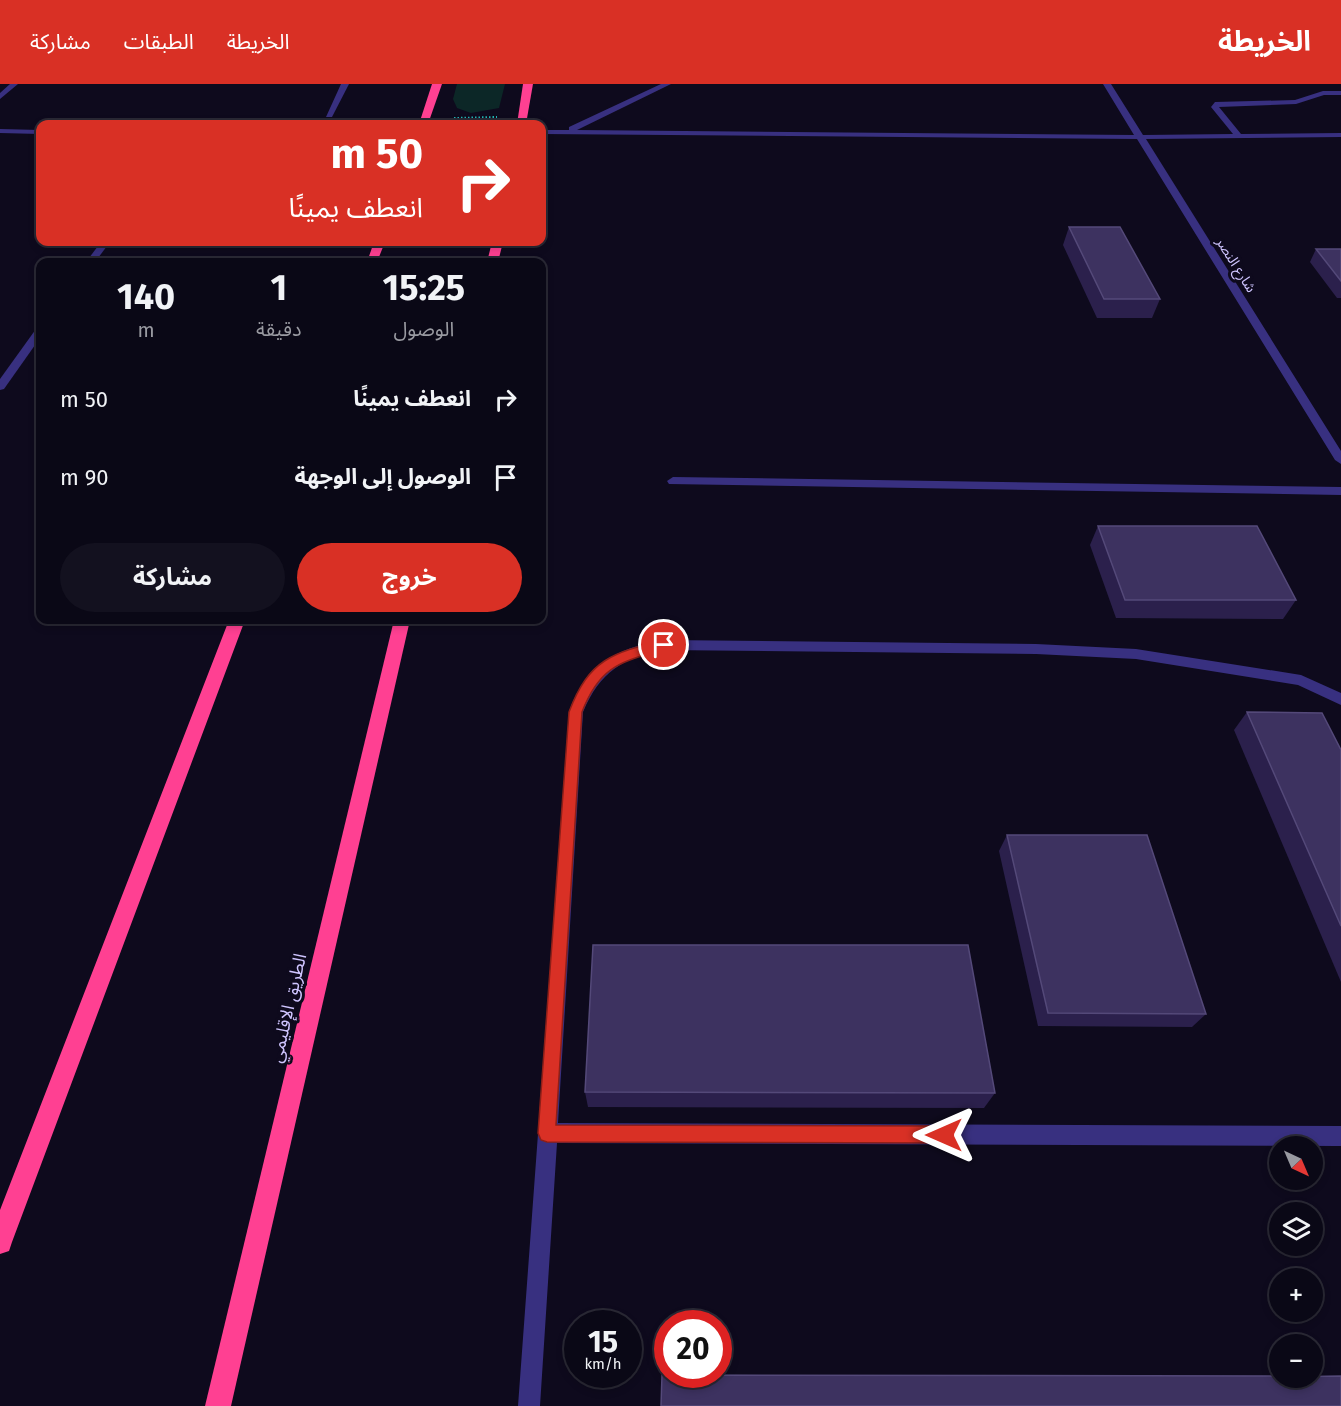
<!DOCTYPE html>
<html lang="ar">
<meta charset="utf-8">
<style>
:root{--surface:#0a0816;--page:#13111f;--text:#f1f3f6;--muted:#999aa1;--line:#2a2935;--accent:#d93025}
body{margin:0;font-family:"Fira Sans","Noto Sans Arabic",sans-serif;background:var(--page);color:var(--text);direction:rtl;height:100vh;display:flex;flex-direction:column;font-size:22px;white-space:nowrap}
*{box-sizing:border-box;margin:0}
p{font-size:20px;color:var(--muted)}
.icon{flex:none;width:33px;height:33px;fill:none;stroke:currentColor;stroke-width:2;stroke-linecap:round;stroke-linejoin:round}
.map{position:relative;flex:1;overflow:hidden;direction:ltr}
.details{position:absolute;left:36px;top:174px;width:510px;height:366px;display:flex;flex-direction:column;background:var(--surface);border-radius:12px;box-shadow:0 3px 9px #0003,0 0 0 2px var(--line);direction:rtl}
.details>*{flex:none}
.banner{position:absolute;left:36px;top:36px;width:510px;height:126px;border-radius:12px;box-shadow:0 3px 9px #0003,0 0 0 2px var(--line);direction:rtl;background:#d93025;color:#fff;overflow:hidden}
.needle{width:39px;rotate:136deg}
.buttons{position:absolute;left:1269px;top:1052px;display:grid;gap:12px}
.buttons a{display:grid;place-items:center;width:54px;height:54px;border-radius:50%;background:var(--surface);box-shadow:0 3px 9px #0003,0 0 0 2px var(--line);font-size:30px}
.speed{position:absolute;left:564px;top:1226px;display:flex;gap:12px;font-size:30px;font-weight:700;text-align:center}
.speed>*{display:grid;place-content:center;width:78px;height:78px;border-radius:50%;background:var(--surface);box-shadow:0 3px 9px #0003,0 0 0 2px var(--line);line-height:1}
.speed small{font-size:15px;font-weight:400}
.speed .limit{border:9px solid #d22;background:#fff;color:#111}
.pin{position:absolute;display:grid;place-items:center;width:51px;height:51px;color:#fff;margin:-26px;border:3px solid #fff;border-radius:50%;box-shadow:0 2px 6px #0007}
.me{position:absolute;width:66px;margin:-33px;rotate:270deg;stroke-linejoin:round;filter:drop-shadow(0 0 4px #0008)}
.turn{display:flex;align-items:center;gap:21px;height:126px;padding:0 24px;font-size:27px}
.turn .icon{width:78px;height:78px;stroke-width:2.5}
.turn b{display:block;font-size:42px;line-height:51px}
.eta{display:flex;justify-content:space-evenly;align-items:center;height:102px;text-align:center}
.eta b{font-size:36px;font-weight:700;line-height:42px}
.action{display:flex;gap:12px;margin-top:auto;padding:12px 24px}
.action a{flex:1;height:69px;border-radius:36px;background:var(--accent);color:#fff;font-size:24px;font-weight:700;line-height:69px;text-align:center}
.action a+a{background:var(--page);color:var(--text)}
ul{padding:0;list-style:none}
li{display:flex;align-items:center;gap:18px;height:78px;padding:0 24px}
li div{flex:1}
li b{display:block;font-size:22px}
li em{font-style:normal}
header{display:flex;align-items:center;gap:36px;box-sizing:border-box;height:84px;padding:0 30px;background:var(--accent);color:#fff}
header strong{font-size:28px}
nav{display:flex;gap:33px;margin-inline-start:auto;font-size:21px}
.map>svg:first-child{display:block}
</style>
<header>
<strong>الخريطة</strong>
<nav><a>الخريطة</a><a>الطبقات</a><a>مشاركة</a></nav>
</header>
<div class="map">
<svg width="1341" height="1322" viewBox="0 0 1341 1322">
<rect width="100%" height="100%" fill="#0e0a1d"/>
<polygon fill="#0c2727" points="457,0 505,0 499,24 471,29 457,24 453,15"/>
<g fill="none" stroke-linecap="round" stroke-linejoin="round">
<polyline stroke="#22b6b5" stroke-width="2" stroke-dasharray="1.5 2" stroke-linecap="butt" points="454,34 497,33"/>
<g fill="#383080" fill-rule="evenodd">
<polygon points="10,0 18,0 0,15 0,9"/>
<polygon points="341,0 349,0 332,33 326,33"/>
<polygon points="661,0 671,0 577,46 1134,51 1103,0 1111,0 1143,51 1233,50 1211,23 1215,18 1295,16 1323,7 1341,7 1341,11 1324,11 1296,20 1219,23 1241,50 1341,49 1341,53 1146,55 1341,367 1341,380 1335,376 1137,55 542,50 542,46 569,46 569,43"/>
<polygon points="0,45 40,46 40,50 0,49"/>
<polygon points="101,158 110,158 95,178 86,178"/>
<polygon points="40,244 40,254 4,305 0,306 0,295 36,245"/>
<polygon points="673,393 1341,403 1341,411 669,400 667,397"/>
<path d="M664,556L1036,560L1136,565L1301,591L1341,609V621L1298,601L1136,575L1036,570L664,566C622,574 600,588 583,628L558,1039L1341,1042V1062L557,1059L540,1322H518L569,628C589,580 613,565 664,556Z"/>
</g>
<g fill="#ff4092" fill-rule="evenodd">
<polygon points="432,0 442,0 428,40 419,40"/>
<polygon points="523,0 533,0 526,40 517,40"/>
<polygon points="374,158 385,158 377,178 367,178"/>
<polygon points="492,158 503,158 498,178 487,178"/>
<polygon points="229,536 245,536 12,1158 9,1167 0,1170 0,1126"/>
<polygon points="394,536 410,536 231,1322 205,1322"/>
</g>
</g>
<g fill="#2b204c">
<polygon points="1069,143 1160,215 1152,234 1097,234 1063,161"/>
<polygon points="1316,165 1341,165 1341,214 1337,214 1310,178"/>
<polygon points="1098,442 1296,516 1283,535 1116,534 1090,461"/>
<polygon points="1247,628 1341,666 1341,898 1234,646"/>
<polygon points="1007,751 1206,930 1192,943 1038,942 999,767"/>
<polygon points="585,1008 995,1009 984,1024 588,1023"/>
</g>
<g fill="#3d3260" stroke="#544979" stroke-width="1.5">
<polygon points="1069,143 1120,143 1160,215 1104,215"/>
<polygon points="1316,165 1341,165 1341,197"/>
<polygon points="1098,442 1257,442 1296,516 1125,516"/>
<polygon points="1247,628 1322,629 1341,666 1341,842"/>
<polygon points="1007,751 1147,751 1206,930 1048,929"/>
<polygon points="593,861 968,861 995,1009 585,1008"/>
<polygon points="662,1291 1280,1292 1280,1293 1341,1292 1341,1322 661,1322"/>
</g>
<path fill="#d93025" stroke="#8d1f18" stroke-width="1.5" d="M664,556L668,557L670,561L668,564C623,578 601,579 582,628L556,1041L944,1042L950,1044L953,1051L950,1057L944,1059L547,1058L541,1056L538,1049L569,628C589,575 612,569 664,556Z"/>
<g text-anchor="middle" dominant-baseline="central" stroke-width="6" stroke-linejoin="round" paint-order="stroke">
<g font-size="14" fill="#cfc5ff" stroke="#0e0a1d">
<text transform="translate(1236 181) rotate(58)">شارع النصر</text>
</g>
<g font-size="18" fill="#cfc5ff" stroke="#0e0a1d">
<text transform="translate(288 924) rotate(-77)">الطريق الإقليمي</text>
</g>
</g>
</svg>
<div class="buttons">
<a><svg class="needle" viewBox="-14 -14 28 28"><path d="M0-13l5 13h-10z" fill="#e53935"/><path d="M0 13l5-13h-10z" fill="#999aa1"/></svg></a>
<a><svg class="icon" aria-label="layers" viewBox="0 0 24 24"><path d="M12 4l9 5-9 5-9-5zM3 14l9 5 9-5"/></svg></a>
<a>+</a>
<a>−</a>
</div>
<div class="speed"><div>15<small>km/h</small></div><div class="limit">20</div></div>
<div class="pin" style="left:664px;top:561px;background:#d93025"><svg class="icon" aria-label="arrive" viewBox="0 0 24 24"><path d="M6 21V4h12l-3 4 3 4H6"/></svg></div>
<svg class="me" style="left:944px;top:1051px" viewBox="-20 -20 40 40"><path d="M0-17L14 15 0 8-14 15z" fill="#d93025" stroke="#fff" stroke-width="4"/></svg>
<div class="banner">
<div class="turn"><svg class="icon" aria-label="right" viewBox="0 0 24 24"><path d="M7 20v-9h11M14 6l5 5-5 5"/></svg><div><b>50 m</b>انعطف يمينًا</div></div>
</div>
<section class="details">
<div class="eta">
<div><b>15:25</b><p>الوصول</p></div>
<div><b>1</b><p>دقيقة</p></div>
<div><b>140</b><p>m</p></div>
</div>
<ul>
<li><svg class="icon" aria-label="right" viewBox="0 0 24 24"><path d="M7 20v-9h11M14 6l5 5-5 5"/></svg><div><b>انعطف يمينًا</b></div><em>50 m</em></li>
<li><svg class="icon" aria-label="arrive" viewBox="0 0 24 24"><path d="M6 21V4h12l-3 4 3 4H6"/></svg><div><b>الوصول إلى الوجهة</b></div><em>90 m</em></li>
</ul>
<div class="action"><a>خروج</a><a>مشاركة</a></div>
</section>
</div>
